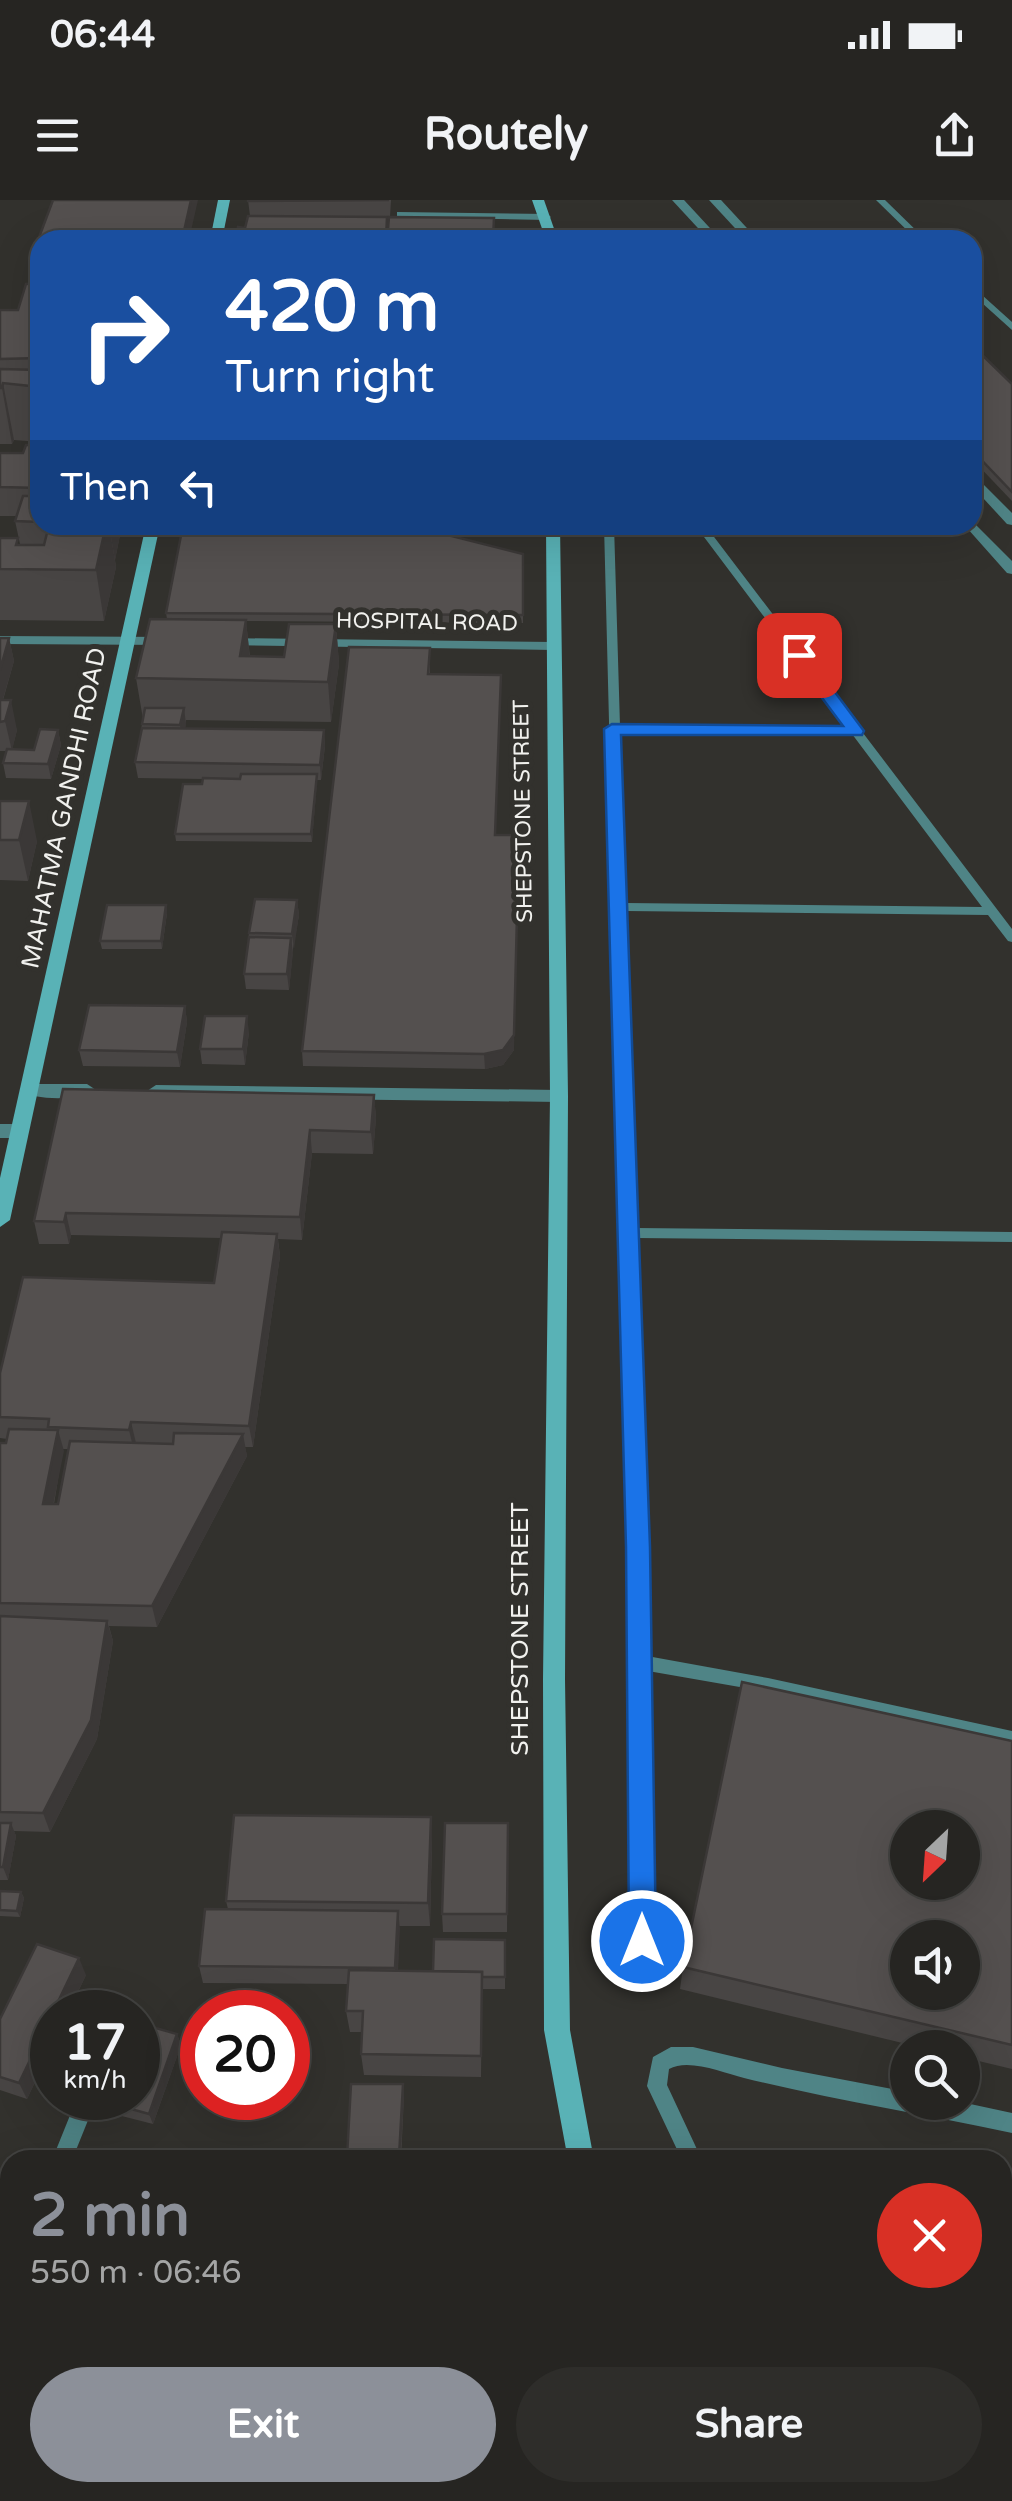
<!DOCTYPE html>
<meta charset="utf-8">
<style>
:root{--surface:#262522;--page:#2e2d2a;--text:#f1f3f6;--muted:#a4a5a5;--line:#424240;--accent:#8c9099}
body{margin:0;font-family:"Varela Round",sans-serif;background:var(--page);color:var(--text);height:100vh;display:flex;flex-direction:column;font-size:38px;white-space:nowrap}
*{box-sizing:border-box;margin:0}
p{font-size:32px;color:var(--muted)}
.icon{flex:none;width:55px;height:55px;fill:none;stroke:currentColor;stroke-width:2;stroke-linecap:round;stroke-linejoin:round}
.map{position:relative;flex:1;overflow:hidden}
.panel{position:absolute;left:0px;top:1950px;width:1012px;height:352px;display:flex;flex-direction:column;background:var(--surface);border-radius:30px 30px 0 0;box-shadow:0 10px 40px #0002,0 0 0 2px var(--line)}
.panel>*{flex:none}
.guide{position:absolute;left:30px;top:30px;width:952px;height:305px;border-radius:30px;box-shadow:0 10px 40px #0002,0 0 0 2px var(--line);background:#1a4fa0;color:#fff;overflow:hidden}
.needle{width:65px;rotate:205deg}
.buttons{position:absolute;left:890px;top:1610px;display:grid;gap:20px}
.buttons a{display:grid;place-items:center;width:90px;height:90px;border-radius:50%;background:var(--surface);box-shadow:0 10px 40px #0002,0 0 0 2px var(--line);font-size:50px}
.speed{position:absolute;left:30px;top:1790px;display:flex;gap:20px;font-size:50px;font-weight:700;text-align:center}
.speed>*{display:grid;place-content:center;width:130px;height:130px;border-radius:50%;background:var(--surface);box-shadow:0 10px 40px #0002,0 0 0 2px var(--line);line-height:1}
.speed small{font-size:25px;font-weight:400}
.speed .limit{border:15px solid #d22;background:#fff;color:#111}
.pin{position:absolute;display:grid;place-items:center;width:85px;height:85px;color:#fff;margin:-42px;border-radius:20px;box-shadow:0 5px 15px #0006}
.me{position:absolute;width:110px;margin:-55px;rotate:0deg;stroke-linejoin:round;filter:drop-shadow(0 0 8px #0008)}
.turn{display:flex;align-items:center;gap:35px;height:210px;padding:0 30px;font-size:45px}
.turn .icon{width:130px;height:130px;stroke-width:2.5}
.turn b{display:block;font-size:70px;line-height:85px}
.then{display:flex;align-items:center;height:95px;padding:0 30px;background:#0003;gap:20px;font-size:38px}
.round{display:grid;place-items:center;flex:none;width:105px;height:105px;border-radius:52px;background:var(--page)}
.head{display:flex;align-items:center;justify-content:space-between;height:170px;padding:0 30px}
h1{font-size:60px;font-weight:700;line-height:75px;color:var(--accent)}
.action{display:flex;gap:20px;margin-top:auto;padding:20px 30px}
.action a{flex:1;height:115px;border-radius:60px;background:var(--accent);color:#fff;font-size:40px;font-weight:700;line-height:115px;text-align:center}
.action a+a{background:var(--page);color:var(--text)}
.status{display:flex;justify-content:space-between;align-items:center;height:70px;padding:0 50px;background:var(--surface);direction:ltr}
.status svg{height:28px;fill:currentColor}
header{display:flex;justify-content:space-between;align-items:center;height:130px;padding:0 30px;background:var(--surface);font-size:45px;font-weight:700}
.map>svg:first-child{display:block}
</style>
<div class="status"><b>06:44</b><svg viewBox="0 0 49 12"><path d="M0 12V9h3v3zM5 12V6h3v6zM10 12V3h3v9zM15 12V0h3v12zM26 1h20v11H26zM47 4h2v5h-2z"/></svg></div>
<header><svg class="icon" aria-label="menu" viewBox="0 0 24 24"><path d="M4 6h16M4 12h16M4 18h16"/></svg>Routely<svg class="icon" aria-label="share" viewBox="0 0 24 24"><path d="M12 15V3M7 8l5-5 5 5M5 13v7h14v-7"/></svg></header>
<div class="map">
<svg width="1012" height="2301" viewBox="0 0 1012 2301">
<rect width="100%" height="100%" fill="#32312d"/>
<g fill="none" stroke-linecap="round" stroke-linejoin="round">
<g fill="#4f8486" fill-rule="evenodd">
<polygon points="876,0 885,0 926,40 917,40"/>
<polygon points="397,12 547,14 551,17 547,20 400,17 397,16"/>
<polygon points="972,86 1012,122 1012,130 972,94"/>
<path d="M604,325H614L620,526L847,527L695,325H705L1012,729V742L1008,741L988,715L626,711L636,1028L1012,1032V1042L636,1038L647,1456L768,1478L1012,1531V1547L768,1492L648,1471L651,1741L648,1747L642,1750L636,1747L633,1741L630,1347ZM621,532L852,534L982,707L626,703Z"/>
<path d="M671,1847H693L782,1868L908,1892V1902H961L1012,1913V1933C923,1914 833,1900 744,1878C723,1873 689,1858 669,1869L667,1885L702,1960H682L647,1886L653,1857Z"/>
<polygon points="77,1898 97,1898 72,1960 52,1960"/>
<polygon points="1002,2070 1012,2072 1012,2092 1002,2090"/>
</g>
<g fill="#4f8486" fill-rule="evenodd">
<polygon points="672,0 684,0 721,40 709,40"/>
<polygon points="709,0 721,0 758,40 746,40"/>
<polygon points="972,273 1012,313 1012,325 1007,324 972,286"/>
<polygon points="972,321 1012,361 1012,374 1007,373 967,328 965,325 972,325"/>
<polygon points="0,436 171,437 178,441 171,445 0,444"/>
<polygon points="225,438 553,442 560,446 553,450 220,445 218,442"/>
<path d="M29,884H87L96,890C83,901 33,901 20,890Z"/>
<polygon points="156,885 559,890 568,896 559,902 156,897 147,891"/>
<polygon points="0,924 19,924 28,931 19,938 0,938"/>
<polygon points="10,2278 10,2292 24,2292 21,2301 0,2301 0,2282"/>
</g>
<g fill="#59b2b6" fill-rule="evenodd">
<polygon points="218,0 230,0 222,40 210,40"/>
<polygon points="532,0 544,0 558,40 546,40"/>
<polygon points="146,325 160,325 10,1020 0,1027 0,978"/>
<polygon points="546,325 560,325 568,896 565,1479 570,1830 594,1960 568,1960 544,1830 543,1479 550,896"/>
</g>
<g fill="#5ed6dc" fill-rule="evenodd">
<polygon points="0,1975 10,1978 10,2012 0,2009"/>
<polygon points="1002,2257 1012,2260 1012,2296 1001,2292"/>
<polygon points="679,2292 715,2292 719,2301 683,2301"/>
</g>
</g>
<g fill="#484544" fill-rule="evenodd">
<polygon points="248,0 391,0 390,17 494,18 494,40 236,40 238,27 245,28 248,16 250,16"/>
<polygon points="40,40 40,69 39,69 35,48"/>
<polygon points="40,83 40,242 14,240 12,244 0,244 0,110 18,110"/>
<polygon points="972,145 1012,184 1012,301 972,259"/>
<polygon points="40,245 40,325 122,325 115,360 116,367 104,421 0,420 0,338 19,345 44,345 45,344 20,344 15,321 17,316 0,316 0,253 23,253"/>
<polygon points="441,333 523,354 523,423 246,421 250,457 284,457 336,424 339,464 331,522 186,520 185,529 324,530 325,546 321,580 317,580 312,642 176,641 175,634 202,584 203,579 138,578 135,562 143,519 136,478 167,419 166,413"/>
<polygon points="0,438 9,438 14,461 3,500 17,530 12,549 34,550 58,530 61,545 51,579 6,578 3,563 6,551 0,551"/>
<polygon points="430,448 430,474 496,635 514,850 503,865 485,869 303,866 302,851"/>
<polygon points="0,601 37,641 28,681 0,680"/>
<polygon points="297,700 299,715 293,749 289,790 246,789 244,774 249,733"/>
<polygon points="166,705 167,713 162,749 102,749 100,741"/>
<polygon points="185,806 187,822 180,867 83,866 79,850"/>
<polygon points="249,832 245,865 202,864 200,849"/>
<path d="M374,895L376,918L373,954L312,953L302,1040L278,1039L280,1056L253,1247H245L247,1256L157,1427L109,1426L113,1441L97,1539L50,1632L14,1631L16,1636L8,1680H0V1243H6L7,1239L0,1238V1217L214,1083L221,1038L71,1035L69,1044H39L34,1021ZM63,1249H68L58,1304H54Z"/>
<polygon points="1012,1541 1012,1869 962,1857 962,1848 923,1848 680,1789 683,1767"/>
<polygon points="508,1623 507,1732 443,1732 442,1714"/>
<polygon points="432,1641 430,1726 399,1726 398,1771 433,1771 505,1740 505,1789 482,1789 481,1877 364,1875 361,1854 362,1832 350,1832 346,1811 348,1784 203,1783 199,1766 228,1709 226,1701"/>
<polygon points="0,1691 21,1692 24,1698 20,1717 0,1716"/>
<polygon points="86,1775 27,1899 0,1890 0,1819"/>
<polygon points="177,1834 181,1845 153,1924 106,1912 102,1901"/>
<polygon points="403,1884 404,1895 401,1960 348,1960 347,1957"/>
<polygon points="113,2292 399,2292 397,2301 378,2300 377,2301 110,2301"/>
<polygon points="488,2292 620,2292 623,2301 500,2301 488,2298"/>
</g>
<g fill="#3b3837">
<polygon points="191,0 198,0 189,40 182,40"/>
<polygon points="3,183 14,240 12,244 2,188"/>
<polygon points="106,325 109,325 116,367 104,421 96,370"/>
<polygon points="114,325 122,325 115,360 111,337"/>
<polygon points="246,420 250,460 240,456"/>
<polygon points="336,424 339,464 331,522 328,482"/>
<polygon points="9,438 14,461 0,509 0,470"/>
<polygon points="11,500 17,530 12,551 5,521"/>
<polygon points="184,508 186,524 183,540 180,525"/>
<polygon points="58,530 61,545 51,579 48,564"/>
<polygon points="324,530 325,546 321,580 320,565"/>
<polygon points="317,574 317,582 312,642 311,634"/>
<polygon points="29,601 37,641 28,681 19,640"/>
<polygon points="519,635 514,850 503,865 485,869 484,854"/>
<polygon points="297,700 299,715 294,749 292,734"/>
<polygon points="166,705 167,713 162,749 161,741"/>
<polygon points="291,738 293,753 289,790 287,774"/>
<polygon points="185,806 187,822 180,867 177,852"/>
<polygon points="247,816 249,832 245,865 243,849"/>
<polygon points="374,895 376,918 373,954 371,932"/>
<polygon points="310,930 312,953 302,1040 300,1017"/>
<polygon points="66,1013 71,1035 69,1044 64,1022"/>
<polygon points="277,1034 280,1056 253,1247 249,1226"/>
<polygon points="131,1222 136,1243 134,1251 129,1230"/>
<polygon points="58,1230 64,1251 49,1325 43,1304"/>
<polygon points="243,1234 247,1256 157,1427 152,1406"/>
<polygon points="107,1421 113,1441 97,1539 50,1632 43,1613"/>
<polygon points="431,1617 432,1641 430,1726 428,1703"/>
<polygon points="11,1623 16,1636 8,1680 3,1667"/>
<polygon points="21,1692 24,1698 20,1717 17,1711"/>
<polygon points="398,1711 400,1729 397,1785 395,1768"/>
<polygon points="79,1758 86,1775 68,1812 53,1812"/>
<polygon points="52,1813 52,1845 27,1899 19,1883"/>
<polygon points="177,1834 181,1845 153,1924 149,1914"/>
<polygon points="403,1884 404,1895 400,1960"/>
<polygon points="10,2174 10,2210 7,2219 0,2210 0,2201"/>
<polygon points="99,2292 101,2292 107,2301 96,2301"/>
<polygon points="298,2292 300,2292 303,2301 296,2301"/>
<polygon points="373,2292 376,2292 377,2301 371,2301"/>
</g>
<g fill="#54504f" stroke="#3b3837" stroke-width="2.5" fill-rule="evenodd">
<polygon points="53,0 191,0 182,40 40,40 40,48 35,48"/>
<polygon points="248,0 389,0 248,1"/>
<polygon points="248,16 387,17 386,40 236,40 238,27 245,28"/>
<polygon points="389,17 494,18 493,40 387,40"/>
<polygon points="40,83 40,158 0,159 0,110 18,110 26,84"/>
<polygon points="972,145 1012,184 1012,292 972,250"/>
<polygon points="0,169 40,170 40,187 3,183 2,188 0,188"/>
<polygon points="26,245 40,245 40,288 0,287 0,253 23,253"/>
<polygon points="23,296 40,296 40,322 15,321"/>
<polygon points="49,325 106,325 96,370 0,369 0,338 18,338 16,345 44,345"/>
<polygon points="183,325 441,325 440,333 523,354 523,415 166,413"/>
<polygon points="150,419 246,420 240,456 284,457 289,424 336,424 328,482 136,478"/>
<polygon points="0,438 9,438 0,470"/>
<polygon points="349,447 430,448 428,474 501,475 495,635 519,635 514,835 503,850 484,854 302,851"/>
<polygon points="0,500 11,500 5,521 0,522"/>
<polygon points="145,508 184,508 180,525 142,524"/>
<polygon points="142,528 324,530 320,565 135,562"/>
<polygon points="40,529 58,530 48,564 3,563 7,549 34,550"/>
<polygon points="241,574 317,574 311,634 175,634 183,584 202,584 203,578 240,579"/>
<polygon points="0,601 29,601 19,640 0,640"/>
<polygon points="255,699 297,700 292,734 249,733"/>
<polygon points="107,705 166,705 161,741 100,741"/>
<polygon points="249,737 291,738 287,774 244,774"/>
<polygon points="89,805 185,806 177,852 79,850"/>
<polygon points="205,816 247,816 243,849 200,849"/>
<polygon points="63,889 374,895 371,932 310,930 300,1017 66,1013 64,1022 34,1021"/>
<polygon points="222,1032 277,1034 249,1226 131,1222 129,1230 48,1227 49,1219 0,1217 0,1173 23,1077 214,1083"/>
<polygon points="9,1229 58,1230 43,1304 58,1304 70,1241 173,1244 174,1233 243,1234 152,1406 0,1403 0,1243 6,1243"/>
<polygon points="0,1416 107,1421 91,1520 43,1613 0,1612"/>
<path d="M742,1482L1012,1541V1845L683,1767ZM908,1628H962V1682H908ZM908,1738H962V1792H908Z"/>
<polygon points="234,1615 431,1617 428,1703 226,1701"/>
<polygon points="0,1623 11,1623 3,1667 0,1667"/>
<polygon points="445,1623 508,1623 507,1714 442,1714"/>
<polygon points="0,1691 21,1692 17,1711 0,1710"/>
<polygon points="205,1709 398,1711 395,1768 199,1766"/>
<polygon points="434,1739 505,1740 505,1777 482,1777 482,1772 433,1771"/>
<polygon points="37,1744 79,1758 19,1883 0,1877 0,1819"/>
<polygon points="349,1770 482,1772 481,1856 361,1854 363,1811 346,1811"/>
<polygon points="138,1823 177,1834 149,1914 102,1901 103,1898 138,1898"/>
<polygon points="351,1884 403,1884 399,1957 389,1958 389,1960 364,1960 364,1957 347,1957"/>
<polygon points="0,2076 10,2078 10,2174 0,2201"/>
<polygon points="19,2292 99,2292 96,2301 16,2301"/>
<polygon points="113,2292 298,2292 296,2301 110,2301"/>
<polygon points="310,2292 373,2292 371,2301 307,2301"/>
<polygon points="407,2292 471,2292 469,2300 472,2301 405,2301"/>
<polygon points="507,2292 620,2292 623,2301 508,2301 510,2293"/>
</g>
<polygon fill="#1a73e8" stroke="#114b97" stroke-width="2.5" points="793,452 805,452 864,531 862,535 621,535 650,1347 656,1741 652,1750 642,1754 633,1750 629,1741 626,1347 604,529 612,524 843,526 790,455"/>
<g text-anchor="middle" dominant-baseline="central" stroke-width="10" stroke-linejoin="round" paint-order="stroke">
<g font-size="22" fill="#f1f1ee" stroke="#32312d">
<text transform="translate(427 422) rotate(1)">HOSPITAL ROAD</text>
<text transform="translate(523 611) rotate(-91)">SHEPSTONE STREET</text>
</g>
<g font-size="25" fill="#f1f1ee" stroke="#32312d">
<text transform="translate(64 608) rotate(-78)">MAHATMA GANDHI ROAD</text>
<text transform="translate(520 1429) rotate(-90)">SHEPSTONE STREET</text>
</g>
</g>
</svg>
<div class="buttons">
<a><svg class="needle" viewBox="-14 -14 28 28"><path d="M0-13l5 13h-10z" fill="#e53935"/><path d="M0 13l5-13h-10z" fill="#a4a5a5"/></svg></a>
<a><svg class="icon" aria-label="sound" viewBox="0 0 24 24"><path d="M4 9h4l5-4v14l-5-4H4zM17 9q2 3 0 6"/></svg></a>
<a><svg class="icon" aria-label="search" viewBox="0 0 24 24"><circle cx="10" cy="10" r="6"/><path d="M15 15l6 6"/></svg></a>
</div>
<div class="speed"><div>17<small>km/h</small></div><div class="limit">20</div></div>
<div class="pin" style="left:799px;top:455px;background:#d93025"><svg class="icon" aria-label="arrive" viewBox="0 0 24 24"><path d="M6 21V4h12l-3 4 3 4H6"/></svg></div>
<svg class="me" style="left:642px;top:1741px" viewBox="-20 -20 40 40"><circle r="17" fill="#1a73e8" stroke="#fff" stroke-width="3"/><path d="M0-11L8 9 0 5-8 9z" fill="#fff"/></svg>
<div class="guide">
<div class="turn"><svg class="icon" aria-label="right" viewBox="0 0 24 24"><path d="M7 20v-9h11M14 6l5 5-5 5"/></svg><div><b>420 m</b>Turn right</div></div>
<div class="then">Then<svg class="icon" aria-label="left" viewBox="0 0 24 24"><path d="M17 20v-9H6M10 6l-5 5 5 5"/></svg></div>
</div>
<section class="panel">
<div class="head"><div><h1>2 min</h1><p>550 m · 06:46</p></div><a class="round" style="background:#d93025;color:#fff"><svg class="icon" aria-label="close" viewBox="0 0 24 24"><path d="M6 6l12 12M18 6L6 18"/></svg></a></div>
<div class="action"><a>Exit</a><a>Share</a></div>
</section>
</div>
